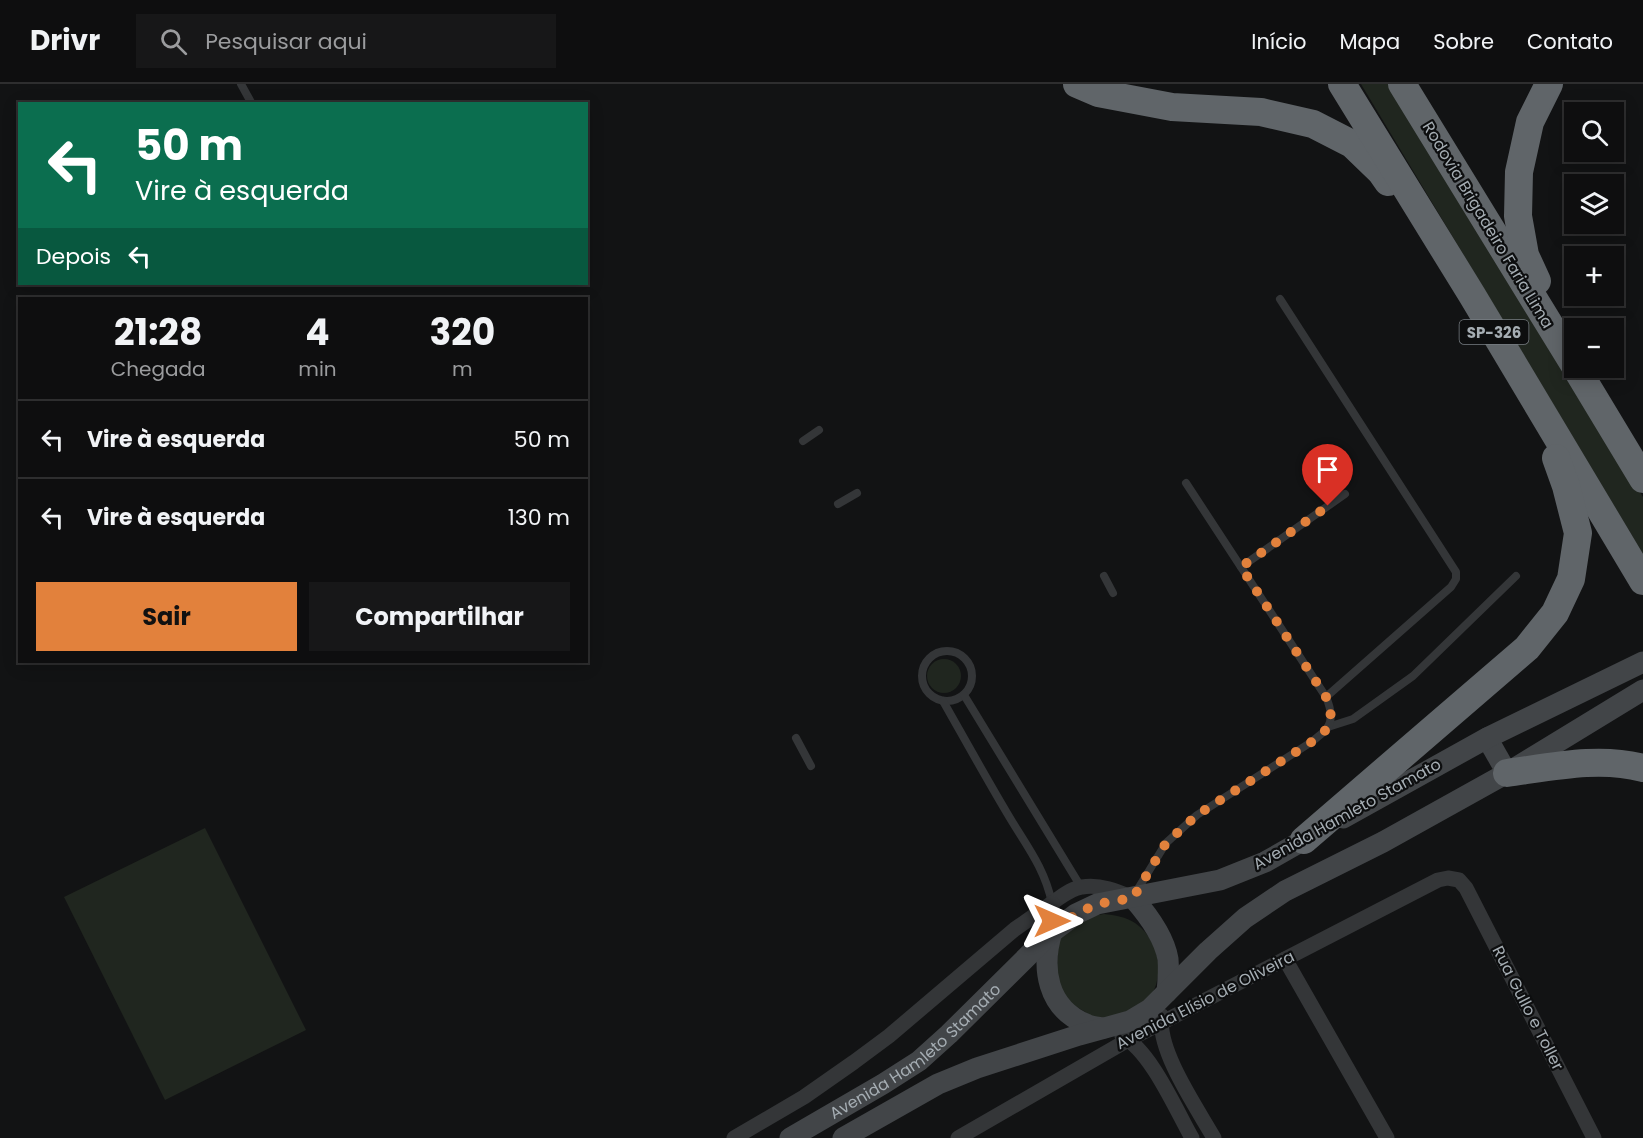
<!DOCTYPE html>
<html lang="pt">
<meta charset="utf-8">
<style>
:root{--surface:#0e0e0f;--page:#171718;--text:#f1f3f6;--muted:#9b9c9e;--line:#2e2e2f;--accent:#e2813c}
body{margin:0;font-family:Poppins,sans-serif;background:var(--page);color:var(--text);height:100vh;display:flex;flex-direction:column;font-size:22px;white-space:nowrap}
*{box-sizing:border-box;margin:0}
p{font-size:20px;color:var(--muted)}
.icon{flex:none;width:33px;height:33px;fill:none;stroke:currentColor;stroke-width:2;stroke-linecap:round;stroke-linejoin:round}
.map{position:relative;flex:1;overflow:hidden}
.side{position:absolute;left:18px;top:213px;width:570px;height:366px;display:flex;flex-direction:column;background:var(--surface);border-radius:0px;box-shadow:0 3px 15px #0003,0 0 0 2px var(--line)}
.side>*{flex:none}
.banner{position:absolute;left:18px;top:18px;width:570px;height:183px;border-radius:0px;box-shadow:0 3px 15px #0003,0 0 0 2px var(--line);background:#0b6e4f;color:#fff;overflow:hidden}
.fabs{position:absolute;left:1564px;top:18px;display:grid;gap:12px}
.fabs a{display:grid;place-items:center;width:60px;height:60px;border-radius:0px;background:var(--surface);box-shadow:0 3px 15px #0003,0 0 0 2px var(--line);font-size:30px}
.pin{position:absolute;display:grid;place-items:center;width:51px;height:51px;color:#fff;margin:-62px -26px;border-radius:50% 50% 50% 0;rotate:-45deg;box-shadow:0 0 6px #0007}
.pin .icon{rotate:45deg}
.me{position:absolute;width:66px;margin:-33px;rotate:90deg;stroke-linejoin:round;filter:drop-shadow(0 0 4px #0008)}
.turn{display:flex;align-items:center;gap:21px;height:126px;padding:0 18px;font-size:27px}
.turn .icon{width:78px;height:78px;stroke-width:2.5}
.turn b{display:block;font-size:42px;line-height:51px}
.then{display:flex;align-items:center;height:57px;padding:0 18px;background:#0003;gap:12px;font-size:22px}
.eta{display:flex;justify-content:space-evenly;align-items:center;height:102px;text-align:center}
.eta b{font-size:36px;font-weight:700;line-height:42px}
.cta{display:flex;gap:12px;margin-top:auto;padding:12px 18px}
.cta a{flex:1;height:69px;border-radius:0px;background:var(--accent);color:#111;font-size:24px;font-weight:700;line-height:69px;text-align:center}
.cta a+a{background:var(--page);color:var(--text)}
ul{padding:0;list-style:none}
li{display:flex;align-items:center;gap:18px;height:78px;padding:0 18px;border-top:2px solid var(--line)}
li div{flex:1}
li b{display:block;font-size:22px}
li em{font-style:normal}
header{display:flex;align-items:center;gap:36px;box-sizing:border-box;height:84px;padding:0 30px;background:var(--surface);border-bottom:2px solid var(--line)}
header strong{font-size:28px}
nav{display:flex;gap:33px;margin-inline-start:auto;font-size:21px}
.search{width:420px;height:54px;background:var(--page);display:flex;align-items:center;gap:15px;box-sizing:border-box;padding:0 21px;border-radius:0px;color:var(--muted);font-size:22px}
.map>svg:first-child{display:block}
</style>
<header>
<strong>Drivr</strong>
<div class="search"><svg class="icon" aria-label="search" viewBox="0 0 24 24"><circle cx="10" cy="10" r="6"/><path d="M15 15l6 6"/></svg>Pesquisar aqui</div>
<nav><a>Início</a><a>Mapa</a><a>Sobre</a><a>Contato</a></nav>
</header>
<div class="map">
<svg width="1643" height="1054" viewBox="0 0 1643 1054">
<rect width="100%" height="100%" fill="#121314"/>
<g fill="#20261f">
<polygon points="1361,0 1393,0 1643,413 1643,470"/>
<circle cx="944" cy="592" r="17"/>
<polygon points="205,744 306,946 165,1016 64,813"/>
<path d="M1104,830C1115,831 1126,833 1135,839C1163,858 1167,901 1141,924C1134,930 1112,935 1102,938L1060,913L1055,904L1059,856L1065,848L1093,832Z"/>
</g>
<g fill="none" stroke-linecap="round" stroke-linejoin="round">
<g stroke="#343638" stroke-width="8">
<polyline points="241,0 252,20"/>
<polyline points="1280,215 1456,488 1456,495 1451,503 1326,613"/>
<polyline points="803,357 819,346"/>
<polyline points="838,420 857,409"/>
<polyline points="1241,483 1345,410"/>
<polyline points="1104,492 1113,509"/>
<circle cx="947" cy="592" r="25"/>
<polyline points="964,611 1081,803"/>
<path d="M943,617C964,654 985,692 1007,729C1025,760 1044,782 1052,819"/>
<polyline points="1328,643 1353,635 1413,592 1516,492"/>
<polyline points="796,654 811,682"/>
<path d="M1136,808L1166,759L1197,731L1313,657C1317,653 1325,648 1328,643C1333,634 1330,622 1326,613L1186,399"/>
</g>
<g stroke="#343638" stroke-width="15">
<path d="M1052,848V819C1061,813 1071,804 1082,803C1100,800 1117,807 1133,814"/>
<polyline points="1285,875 1387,1054"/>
<path d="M1162,932C1156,965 1197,1024 1214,1054"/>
<path d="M1122,952C1151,967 1176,1026 1192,1054"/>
<polyline points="734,1054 804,1013 854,978 889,952 1015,845 1052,819"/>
<polyline points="958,1054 1128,956 1438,796 1448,794 1459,796 1466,804 1594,1054"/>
</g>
<g stroke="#424548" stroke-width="21">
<polyline points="1487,654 1507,689"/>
<polyline points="1343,734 1487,654 1643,578"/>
<path d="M1133,814C1148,831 1164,852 1168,875C1169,886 1168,898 1167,908"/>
<path d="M1052,848C1041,884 1047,924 1086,940C1091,943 1098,943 1104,944"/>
<path id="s1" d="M790,1054L883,1000L919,977L949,950L1052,848L1076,830L1097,820L1220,796L1265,778L1316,749"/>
<polyline points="843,1054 938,1000 977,984 1079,951 1130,937 1150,925 1208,867 1245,834 1285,807 1383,758 1507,689 1643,606"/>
</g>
<g stroke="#606569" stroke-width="28">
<polyline points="1077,0 1098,9 1172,23 1261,28 1313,40 1352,60 1381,88 1388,98"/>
<polyline points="1342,0 1472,211 1643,497"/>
<polyline points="1402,0 1575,282"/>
<polyline points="1537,197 1525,171 1518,132 1519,88 1530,38 1549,0"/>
<polyline points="1576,284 1643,395"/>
<path d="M1507,689C1551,683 1599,672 1643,684"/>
<polyline points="1304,756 1527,564 1555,529 1571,495 1578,449 1566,402 1556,374"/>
</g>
</g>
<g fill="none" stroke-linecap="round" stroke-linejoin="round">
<path stroke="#e2813c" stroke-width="10" stroke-dasharray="0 18" d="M1052,837V848L1076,830L1097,820L1133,814L1166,759L1197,731L1313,657C1317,653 1325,648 1328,643C1333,634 1330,622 1326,613L1241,483L1328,422"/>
</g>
<g text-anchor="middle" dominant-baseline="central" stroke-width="4.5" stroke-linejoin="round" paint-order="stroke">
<rect fill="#0d0e0f" stroke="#777d82" stroke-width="1.5" x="1459.5" y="236" width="69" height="24" rx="4.5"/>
<g font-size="15" font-weight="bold" fill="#a5adb3">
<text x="1494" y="248">SP-326</text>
</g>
<g font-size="16" fill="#a5adb3" stroke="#0d0e0f">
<text transform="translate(1488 141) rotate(59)">Rodovia Brigadeiro Faria Lima</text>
<text transform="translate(1347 730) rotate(-29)">Avenida Hamleto Stamato</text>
<text transform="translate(1205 916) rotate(-27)">Avenida Elísio de Oliveira</text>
<text transform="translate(1528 924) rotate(63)">Rua Gullo e Toller</text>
<text stroke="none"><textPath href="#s1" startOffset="153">Avenida Hamleto Stamato</textPath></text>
</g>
</g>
</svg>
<div class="fabs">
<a><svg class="icon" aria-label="search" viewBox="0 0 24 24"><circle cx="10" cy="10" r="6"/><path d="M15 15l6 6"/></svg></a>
<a><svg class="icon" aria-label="layers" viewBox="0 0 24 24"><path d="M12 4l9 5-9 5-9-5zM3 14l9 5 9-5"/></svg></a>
<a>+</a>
<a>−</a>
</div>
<div class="pin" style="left:1328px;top:422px;background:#d93025"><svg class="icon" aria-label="arrive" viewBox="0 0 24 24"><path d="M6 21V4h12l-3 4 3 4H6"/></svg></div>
<svg class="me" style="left:1052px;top:837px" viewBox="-20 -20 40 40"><path d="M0-17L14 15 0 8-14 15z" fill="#e2813c" stroke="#fff" stroke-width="4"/></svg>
<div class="banner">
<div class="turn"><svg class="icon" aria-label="left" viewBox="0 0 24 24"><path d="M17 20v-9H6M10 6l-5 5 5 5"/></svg><div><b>50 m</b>Vire à esquerda</div></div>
<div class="then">Depois<svg class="icon" aria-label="left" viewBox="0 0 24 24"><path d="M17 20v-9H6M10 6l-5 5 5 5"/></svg></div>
</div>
<section class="side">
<div class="eta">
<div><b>21:28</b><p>Chegada</p></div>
<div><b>4</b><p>min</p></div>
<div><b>320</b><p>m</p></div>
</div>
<ul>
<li><svg class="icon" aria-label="left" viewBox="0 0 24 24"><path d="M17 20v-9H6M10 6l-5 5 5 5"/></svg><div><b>Vire à esquerda</b></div><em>50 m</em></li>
<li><svg class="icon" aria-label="left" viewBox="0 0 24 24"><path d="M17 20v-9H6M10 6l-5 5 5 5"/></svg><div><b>Vire à esquerda</b></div><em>130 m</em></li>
</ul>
<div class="cta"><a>Sair</a><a>Compartilhar</a></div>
</section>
</div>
